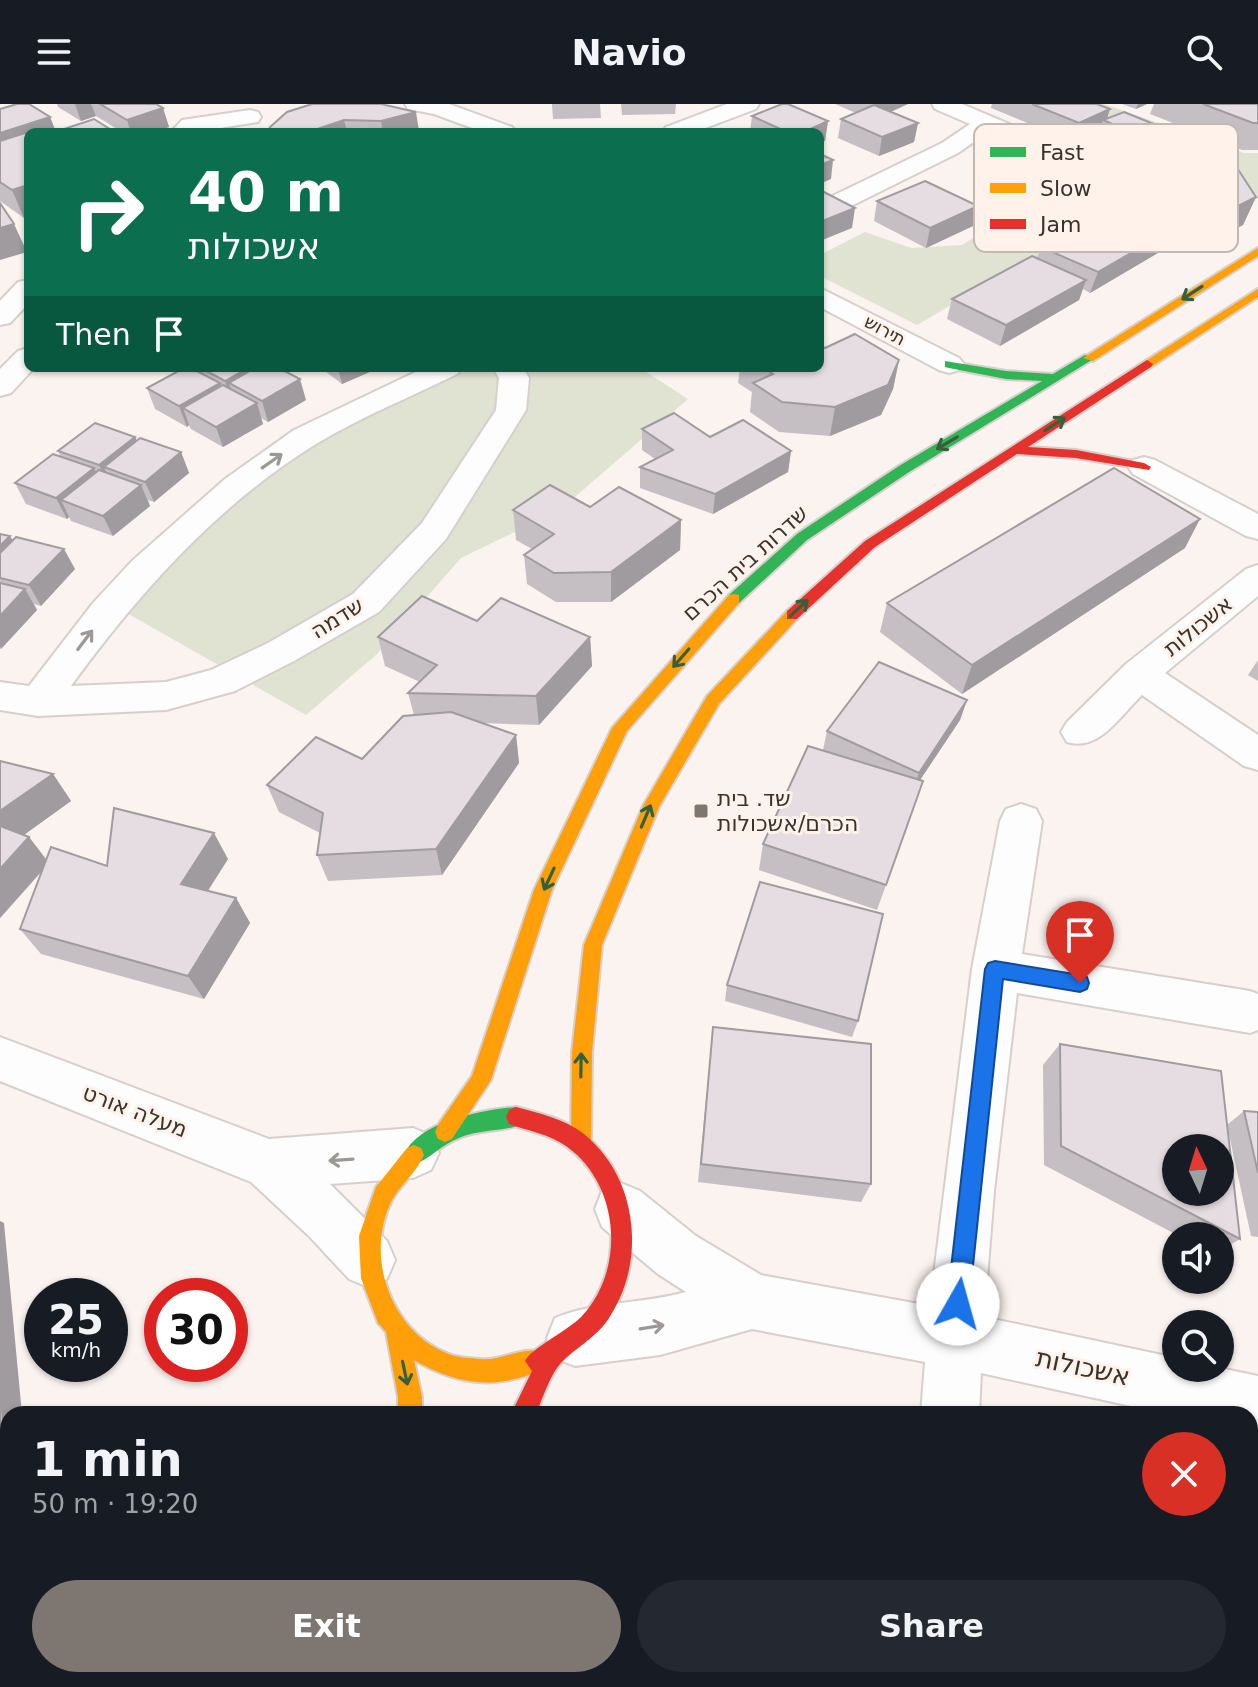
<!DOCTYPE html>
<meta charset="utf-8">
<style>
:root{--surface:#171b24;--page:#242831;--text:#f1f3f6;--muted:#9ea1a6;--accent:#7d7671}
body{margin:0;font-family:"DejaVu Sans","Noto Sans Hebrew",sans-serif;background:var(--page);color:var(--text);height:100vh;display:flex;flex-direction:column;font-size:30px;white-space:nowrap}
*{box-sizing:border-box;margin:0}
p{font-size:26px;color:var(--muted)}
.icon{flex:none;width:44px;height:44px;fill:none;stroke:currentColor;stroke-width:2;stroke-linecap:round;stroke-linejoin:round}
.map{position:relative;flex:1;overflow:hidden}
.sheet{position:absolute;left:0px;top:1302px;width:1258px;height:282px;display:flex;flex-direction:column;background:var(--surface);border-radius:24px 24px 0 0;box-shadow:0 2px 6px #0004}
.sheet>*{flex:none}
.guide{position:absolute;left:24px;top:24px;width:800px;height:244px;border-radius:12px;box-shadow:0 2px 6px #0004;background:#0b6e4f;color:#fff;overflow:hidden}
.needle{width:52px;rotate:356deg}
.buttons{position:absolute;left:1162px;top:1030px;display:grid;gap:16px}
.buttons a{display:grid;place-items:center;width:72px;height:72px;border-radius:50%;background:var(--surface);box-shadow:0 2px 6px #0004;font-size:40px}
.speed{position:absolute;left:24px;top:1174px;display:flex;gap:16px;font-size:40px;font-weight:700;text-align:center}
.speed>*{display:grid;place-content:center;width:104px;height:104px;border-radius:50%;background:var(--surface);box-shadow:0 2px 6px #0004;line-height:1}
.speed small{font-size:20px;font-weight:400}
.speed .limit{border:12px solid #d22;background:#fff;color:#111}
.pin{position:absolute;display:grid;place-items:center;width:68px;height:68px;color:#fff;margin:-82px -34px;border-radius:50% 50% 50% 0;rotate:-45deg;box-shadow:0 0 8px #0007}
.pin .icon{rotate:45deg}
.me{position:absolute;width:88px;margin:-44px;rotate:7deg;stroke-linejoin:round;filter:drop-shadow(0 0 6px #0008)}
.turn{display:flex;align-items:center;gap:28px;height:168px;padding:0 32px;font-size:36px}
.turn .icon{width:104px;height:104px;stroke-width:2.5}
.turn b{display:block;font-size:56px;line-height:68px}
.then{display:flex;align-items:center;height:76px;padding:0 32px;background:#0003;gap:16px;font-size:30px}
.round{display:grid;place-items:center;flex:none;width:84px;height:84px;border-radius:42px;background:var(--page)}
.overview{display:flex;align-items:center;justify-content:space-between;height:136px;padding:0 32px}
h1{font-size:48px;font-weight:600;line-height:60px}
.action{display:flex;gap:16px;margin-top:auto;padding:16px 32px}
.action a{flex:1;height:92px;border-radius:48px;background:var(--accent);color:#fff;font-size:32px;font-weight:600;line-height:92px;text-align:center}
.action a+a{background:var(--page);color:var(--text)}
header{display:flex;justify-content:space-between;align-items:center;height:104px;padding:0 32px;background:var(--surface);font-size:36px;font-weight:600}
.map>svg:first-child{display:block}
</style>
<header><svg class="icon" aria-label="menu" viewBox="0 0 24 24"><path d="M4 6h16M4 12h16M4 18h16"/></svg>Navio<svg class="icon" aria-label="search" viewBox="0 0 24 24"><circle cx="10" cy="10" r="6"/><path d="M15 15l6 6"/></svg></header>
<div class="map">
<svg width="1258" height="1583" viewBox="0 0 1258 1583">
<rect width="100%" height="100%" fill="#faf3ef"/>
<g fill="#e0e2d2">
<polygon points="1051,0 1104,0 1244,49 1258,49 1258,94 1243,101"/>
<polygon points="1050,32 1098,49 1181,88 982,183 917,221 820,172 820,151 865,128 911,144 962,141 990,123 966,109 1032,81 1074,56 1038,37"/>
<polygon points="429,264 640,264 688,295 560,406 461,454 377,550 306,611 97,492 302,323"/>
</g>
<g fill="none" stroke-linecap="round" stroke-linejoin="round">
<defs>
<g id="street">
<polygon points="405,0 449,0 512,23 516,28 483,28 434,10 408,5"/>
<polygon points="727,0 759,0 756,5 695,28 662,28 666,23"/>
<polygon points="932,0 962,0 1075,48 1079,53 1075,58 1002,101 984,101 981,96 984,91 1049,54 988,28 958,49 835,110 820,111 820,98 942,39 970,20 935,5"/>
<polygon points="250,6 258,8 261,13 258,18 196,28 171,28 182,16"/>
<polygon points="28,176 28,200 10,219 0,221 0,197 18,178"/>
<polygon points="820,184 959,254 964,260 959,266 949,269 939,266 820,203"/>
<polygon points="28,244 28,264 34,264 11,289 0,292 0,265 18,247"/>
<path d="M424,264H462L457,270C411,293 360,313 316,340C217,401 138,490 71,582L166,578L211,566L268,539L353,490L422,419L496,306L499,274L493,264H523L529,274L526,306L446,435L379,508L294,557L235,587L166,606L38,612L0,606V578L29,582L93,499L132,457L225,375L294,326Z"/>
<polygon points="1144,353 1155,356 1258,410 1258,435 1246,432 1133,370 1128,363 1133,356"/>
<path d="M1258,461V492L1165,569L1258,631V666L1244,662L1142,591C1120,612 1099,648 1067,638L1061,628L1067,618L1126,560L1246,465Z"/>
<path d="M1021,700L1036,705L1042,717L1022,850L1250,887L1258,890V926L1250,929L1017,889L994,1087L984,1213L1176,1254V1264H1220L1258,1272V1330L1250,1328V1310H1167L981,1269L979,1310H921L925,1258L752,1225L660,1251L575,1262L555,1254L547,1234L555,1214C596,1197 643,1200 686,1188L658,1170L602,1123L595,1105L602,1087L621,1079L640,1087L696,1132L761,1171L930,1202L972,865L1000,717L1006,705Z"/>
<polygon points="0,933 269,1035 413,1024 431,1032 439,1049 431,1066 413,1074 330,1080 387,1137 395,1156 387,1175 368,1183 349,1175 309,1132 251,1078 0,977"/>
<rect x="936" y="1576" width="66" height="7"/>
</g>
<g id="fast">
<polygon points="1085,251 1095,254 909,368 807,436 739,499 729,499 729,491 797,430 899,362 1042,277 1006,275 949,264 945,263 945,257 1006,267 1053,270"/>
<path d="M516,1003L523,1006L526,1013L523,1020C503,1028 480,1025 459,1034C442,1040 430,1055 414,1061L407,1058L404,1051C418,1017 484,1006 516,1003Z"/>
</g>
<g id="slow">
<polygon points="1258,144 1258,152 1093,257 1083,254"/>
<polygon points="1258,185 1258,193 1151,263 1141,260"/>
<polygon points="734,490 739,491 739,499 627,627 552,786 491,976 452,1035 445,1038 438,1035 435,1028 438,1021 472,972 534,786 612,624 729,491"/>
<polygon points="792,506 797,507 797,515 719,600 659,703 602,841 592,948 591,1039 588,1046 581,1049 574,1046 571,1039 572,948 584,841 643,702 707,592 787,507"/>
<path d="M414,1041L421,1044L424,1051C417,1068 401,1080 392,1096C364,1151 390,1228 449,1250C458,1254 470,1254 480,1255C501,1258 525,1240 545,1249L549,1257L545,1265C496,1286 459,1282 414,1256L422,1293V1310H398V1293L386,1228L378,1219L361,1174L359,1132L376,1083L407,1044Z"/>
<polygon points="454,1576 480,1576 479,1583 453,1583"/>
</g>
<g id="jam">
<polygon points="1147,256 1153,260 1151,263 1028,343 1076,346 1144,359 1151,363 1149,366 1076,354 1017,350 875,443 797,515 787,515 787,507 865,437"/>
<path d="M516,1003C539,1009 565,1015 584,1030C637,1073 646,1153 612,1209C600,1231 581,1240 564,1256C551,1267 543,1294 536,1310H511L532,1267L525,1257C530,1245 569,1226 582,1212C626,1165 620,1080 566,1042C549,1030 528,1027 509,1020L506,1013L509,1006Z"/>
<polygon points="349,1576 375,1576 374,1583 348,1583"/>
</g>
</defs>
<use href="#street" stroke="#d6cfcb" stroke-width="4"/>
<use href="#fast" stroke="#d6cfcb" stroke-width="4"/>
<use href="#slow" stroke="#d6cfcb" stroke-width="4"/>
<use href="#jam" stroke="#d6cfcb" stroke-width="4"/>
<use href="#street" fill="#fefdfd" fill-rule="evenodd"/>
<use href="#fast" fill="#30b455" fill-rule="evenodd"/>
<use href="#slow" fill="#ff9f0a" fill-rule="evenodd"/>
<use href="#jam" fill="#e5322d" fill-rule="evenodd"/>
</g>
<g fill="#c5bec2">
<polygon points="57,0 158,0 156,0 163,4 169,23 155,28 122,28 96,12 81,17 58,3"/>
<polygon points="312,0 419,27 414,28 268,28"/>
<polygon points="552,0 600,0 601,14 553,15"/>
<polygon points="621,0 676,0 675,10 622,11"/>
<polygon points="782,0 788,0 828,17 825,37 820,39 820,28 750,28 752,12"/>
<polygon points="835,0 908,0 891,8 918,19 914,38 879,52 838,34 841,15 856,9"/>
<polygon points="992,0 1097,0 1107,15 1228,50 1256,93 1243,121 1193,147 1167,135 1163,146 1090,189 1083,185 1079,196 1000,242 947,215 952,195 1037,154 1041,143 1131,109 1138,89 1168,75 1094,44 1100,26 1074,38 991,4"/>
<polygon points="1122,0 1147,0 1136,5"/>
<polygon points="1154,0 1258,0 1258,46 1242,46 1150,10"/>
<polygon points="0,5 50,13 56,28 113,27 114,28 28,28 24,114 0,97"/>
<polygon points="877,97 973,122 926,144 874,117"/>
<polygon points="825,244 899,256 893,285 881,311 830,332 779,328 750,308 752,288 738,279 740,264 820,264"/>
<polygon points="194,264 279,264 306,296 268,318 261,314 263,320 223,343 191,325 189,321 187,323 155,305 147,284 195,266"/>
<polygon points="321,264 379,264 342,280"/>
<polygon points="642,325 710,333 791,347 788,368 713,410 640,384 640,363 655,355 642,346"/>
<polygon points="135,333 137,337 181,348 189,369 154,398 148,396 150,402 113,432 71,417 69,413 67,415 26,400 15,379 61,353 58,347"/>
<polygon points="590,403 681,416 680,446 611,498 556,498 527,480 524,451 532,445 516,436 513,406"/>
<polygon points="0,430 10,432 12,436 75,465 41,502 34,500 37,506 1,545 0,544"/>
<polygon points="1185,444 962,590 880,528 887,499"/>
<polygon points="477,517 590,533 592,562 539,621 482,619 516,631 519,659 442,771 328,777 317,751 320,729 279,708 267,681 362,655 414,611 408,589 420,578 385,562 378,533"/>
<polygon points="1258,556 1258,577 1248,571"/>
<polygon points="967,596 960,616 920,676 923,677 877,806 759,766 763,740 823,646 827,627"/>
<polygon points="0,657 53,670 71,697 24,731 29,733 46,756 107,762 228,755 208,787 236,794 250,819 204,895 41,850 20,825 41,768 0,814"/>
<polygon points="727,881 858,917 852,933 725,897"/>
<polygon points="713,923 871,1080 861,1098 698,1078"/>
<polygon points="1060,940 1240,1135 1220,1147 1220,1132 1179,1132 1044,1061 1043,961"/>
<polygon points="1244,1007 1258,1008 1258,1133 1251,1132 1227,1021"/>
<polygon points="1061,1576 1250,1576 1258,1583 1061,1583"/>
</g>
<g fill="#a09b9e">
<polygon points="75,0 91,0 96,12 81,17"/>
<polygon points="875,0 908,0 872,16"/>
<polygon points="1138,0 1147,0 1136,5"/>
<polygon points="163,4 169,23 155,28 131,28 127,16"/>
<polygon points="1110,5 1106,18 1103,16 1100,26 1074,38 1079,19"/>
<polygon points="416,8 419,27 414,28 383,28 381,17"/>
<polygon points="50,13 56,28 28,28 28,42 0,51 0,29"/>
<polygon points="344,16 347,28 315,28 317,25"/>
<polygon points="828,17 825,37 820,39 820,28 804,28"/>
<polygon points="918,19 914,38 879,52 882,33"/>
<polygon points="833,56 831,75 820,80 820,61"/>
<polygon points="28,81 28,113 24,114 12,86"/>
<polygon points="1256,93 1243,121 1193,147 1204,119"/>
<polygon points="978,102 973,122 926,144 930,124"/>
<polygon points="855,104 852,124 820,137 820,118"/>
<polygon points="14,120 27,148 0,156 0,124"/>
<polygon points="1171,126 1163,146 1090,189 1098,168"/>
<polygon points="1086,176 1079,196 1000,242 1006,221"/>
<polygon points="899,256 893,285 881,311 830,332 835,303"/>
<polygon points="248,264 266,264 229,279 234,296 231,297 225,277"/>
<polygon points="338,264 379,264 342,280"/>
<polygon points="300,275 306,296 268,318 262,297"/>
<polygon points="220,279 226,300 183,304 189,321 187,323 179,302"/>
<polygon points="257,299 263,320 223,343 216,323"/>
<polygon points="135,333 144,353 104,363 111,380 108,382 99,361"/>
<polygon points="791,347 788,368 713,410 715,390"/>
<polygon points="181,348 189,369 154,398 145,378"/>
<polygon points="94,364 104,385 61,396 69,413 67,415 56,394"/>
<polygon points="141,381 150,402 113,432 103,412"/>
<polygon points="1200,415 1185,444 962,590 972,561"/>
<polygon points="681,416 680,446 611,498 611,468"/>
<polygon points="10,432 22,453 0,474 0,442"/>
<polygon points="64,445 75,465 41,502 29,481"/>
<polygon points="25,485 37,506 1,545 0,542 0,512"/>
<polygon points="590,533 592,562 539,621 536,592"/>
<polygon points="967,596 960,616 912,688 919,669"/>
<polygon points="516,631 519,659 442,771 436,745"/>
<polygon points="53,670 71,697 7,743 0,734 0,707"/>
<polygon points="214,729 228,755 196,805 181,780"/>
<polygon points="29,733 49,759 0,814 0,765"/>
<polygon points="236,794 250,819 204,895 188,872"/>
<polygon points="0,1117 4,1119 22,1310 8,1310 8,1376 0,1283"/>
<polygon points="25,1576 47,1576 48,1583 26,1583"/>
</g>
<g fill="#e5dde1" stroke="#a09b9e" stroke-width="2" fill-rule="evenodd">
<polygon points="17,0 29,0 50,13 0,29 0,5"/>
<polygon points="100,0 156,0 163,4 127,16"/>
<polygon points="312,0 381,0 416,8 381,17 344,16 317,25 315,28 268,28 270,23 287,8"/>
<polygon points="782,0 788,0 828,17 804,28 787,28 752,12"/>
<polygon points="1032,0 1097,0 1110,5 1079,19"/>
<polygon points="1203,0 1258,0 1258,19 1253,19"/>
<polygon points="874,1 918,19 882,33 841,15"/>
<polygon points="1124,8 1228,50 1256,93 1204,119 1138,89 1204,58 1103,16"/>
<polygon points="94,15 113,27 55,28"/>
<polygon points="25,29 28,30 28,81 12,86 0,78 0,37"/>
<polygon points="820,50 833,56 820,61"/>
<polygon points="925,77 978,102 930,124 877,97"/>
<polygon points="820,86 855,104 820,118"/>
<polygon points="0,99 14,120 0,124"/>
<polygon points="1115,103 1171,126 1098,168 1041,143"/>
<polygon points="1032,152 1086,176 1006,221 952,195"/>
<polygon points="855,230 899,256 888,281 835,303 782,298 753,279 773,270 764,264 820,264 820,241 825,244"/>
<polygon points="184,264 191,264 220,279 179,302 147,284"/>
<polygon points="201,264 248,264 225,277"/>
<polygon points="255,264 279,264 300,275 262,297 229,279"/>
<polygon points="223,281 257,299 216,323 183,304"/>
<polygon points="674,309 710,333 743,316 791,347 715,390 640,363 673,346 642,325"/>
<polygon points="95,319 135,333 99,361 58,347"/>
<polygon points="140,334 181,348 145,378 104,363"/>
<polygon points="53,350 94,364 56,394 15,379"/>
<polygon points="1114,364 1200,415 972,561 887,499"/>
<polygon points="99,366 141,381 103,412 61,396"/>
<polygon points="550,381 590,403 619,383 681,416 611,468 554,469 524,451 554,430 513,406"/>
<polygon points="0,430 10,432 0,442"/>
<polygon points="16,433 64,445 29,481 0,474 0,449"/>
<polygon points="0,479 25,485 0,512"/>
<polygon points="422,492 477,517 501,494 590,533 536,592 408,589 437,561 378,533"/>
<polygon points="879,558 967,596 919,669 827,627"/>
<polygon points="451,608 516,631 436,745 317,751 323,709 267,681 316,633 362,655 403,612"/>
<polygon points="808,642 923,677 886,781 763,740"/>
<polygon points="0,657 53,670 0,707"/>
<polygon points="114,704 214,729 181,780 236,794 188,872 20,825 51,743 107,762"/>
<polygon points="0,722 29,733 0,765"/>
<polygon points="760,778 883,810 858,917 727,881"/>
<polygon points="713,923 871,940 871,1080 701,1060"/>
<path d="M1060,940L1221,967L1240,1135L1061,1042ZM1176,1044H1220V1088H1176Z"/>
<polygon points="1244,1007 1258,1008 1258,1069"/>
<polygon points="0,1283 8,1376 8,1576 25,1576 26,1583 0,1583"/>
<polygon points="1250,1476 1258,1478 1258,1583 1090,1583 1089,1576 1250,1576"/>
<polygon points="620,1576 837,1576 838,1583 619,1583"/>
</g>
<defs><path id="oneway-shaft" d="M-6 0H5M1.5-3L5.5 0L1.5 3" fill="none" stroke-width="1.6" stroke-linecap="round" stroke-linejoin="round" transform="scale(2)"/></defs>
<g stroke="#36603b">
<use href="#oneway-shaft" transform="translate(1192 189) rotate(147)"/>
<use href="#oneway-shaft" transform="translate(1055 320) rotate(-33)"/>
<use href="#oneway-shaft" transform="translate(947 339) rotate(149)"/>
<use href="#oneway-shaft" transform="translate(799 504) rotate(-43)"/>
<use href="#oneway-shaft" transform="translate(681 554) rotate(131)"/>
<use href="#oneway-shaft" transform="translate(646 712) rotate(-67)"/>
<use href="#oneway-shaft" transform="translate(549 775) rotate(115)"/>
<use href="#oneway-shaft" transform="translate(581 961) rotate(-89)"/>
<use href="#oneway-shaft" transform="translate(405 1269) rotate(78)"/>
</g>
<g stroke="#9c9895">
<use href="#oneway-shaft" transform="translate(272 357) rotate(-35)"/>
<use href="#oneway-shaft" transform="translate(85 536) rotate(-53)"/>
<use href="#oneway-shaft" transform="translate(341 1056) rotate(176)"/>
<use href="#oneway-shaft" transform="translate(652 1223) rotate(-9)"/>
</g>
<polygon fill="#1a73e8" stroke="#114b97" stroke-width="2" points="995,857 1080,871 1087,873 1089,879 1087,885 1080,888 1003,875 969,1200 966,1208 958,1211 950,1208 947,1200 985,865 988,859"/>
<rect fill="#7d7671" stroke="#fef2eb" stroke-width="3" x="693" y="699" width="16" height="16" rx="4"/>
<g text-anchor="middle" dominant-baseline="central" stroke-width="6" stroke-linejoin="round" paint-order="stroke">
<g font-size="18" fill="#3a322d" stroke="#fef2eb">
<text transform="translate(885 226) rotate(28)">תירוש</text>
</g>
<g font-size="22" fill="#3a322d" stroke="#fef2eb">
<text transform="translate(745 459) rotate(-42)">שדרות בית הכרם</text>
<text transform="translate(337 514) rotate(-32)">שדמה</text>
<text transform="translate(1198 522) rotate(-39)">אשכולות</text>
<text transform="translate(135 1007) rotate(21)">מעלה אורט</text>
</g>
<g font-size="22" fill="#3a322d" stroke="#fef2eb" text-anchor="start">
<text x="717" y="694">שד. בית<tspan x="717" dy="25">הכרם/אשכולות</tspan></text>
</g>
<g font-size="26" fill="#3a322d" stroke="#fef2eb">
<text transform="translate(1083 1263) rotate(12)">אשכולות</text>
</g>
</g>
<rect x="974" y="20" width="264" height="128" rx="12" fill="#fef2eb" stroke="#c3b8b2" stroke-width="2"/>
<rect x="990" y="43" width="36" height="10" fill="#30b455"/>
<rect x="990" y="79" width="36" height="10" fill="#ff9f0a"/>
<rect x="990" y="115" width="36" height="10" fill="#e5322d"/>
<g font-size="22" fill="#3a322d">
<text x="1040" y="56">Fast</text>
<text x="1040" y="92">Slow</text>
<text x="1040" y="128">Jam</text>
</g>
</svg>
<div class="buttons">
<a><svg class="needle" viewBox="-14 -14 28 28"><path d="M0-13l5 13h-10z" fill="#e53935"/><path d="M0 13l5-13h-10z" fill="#9ea1a6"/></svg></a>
<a><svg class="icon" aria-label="sound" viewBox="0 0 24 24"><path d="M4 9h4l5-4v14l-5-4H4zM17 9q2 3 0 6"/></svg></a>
<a><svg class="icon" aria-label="search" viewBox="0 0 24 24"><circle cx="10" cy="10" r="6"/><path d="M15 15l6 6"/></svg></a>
</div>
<div class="speed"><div>25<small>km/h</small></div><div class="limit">30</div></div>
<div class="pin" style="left:1080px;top:879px;background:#d93025"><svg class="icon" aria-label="arrive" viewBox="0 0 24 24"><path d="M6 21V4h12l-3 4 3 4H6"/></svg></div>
<svg class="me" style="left:958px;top:1200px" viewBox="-20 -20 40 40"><circle r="19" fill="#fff"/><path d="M0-13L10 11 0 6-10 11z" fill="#1a73e8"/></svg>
<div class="guide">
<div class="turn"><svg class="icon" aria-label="right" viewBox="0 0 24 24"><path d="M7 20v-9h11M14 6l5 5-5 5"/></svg><div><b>40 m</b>אשכולות</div></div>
<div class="then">Then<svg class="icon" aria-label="arrive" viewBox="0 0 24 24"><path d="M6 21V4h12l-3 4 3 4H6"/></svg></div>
</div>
<section class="sheet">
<div class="overview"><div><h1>1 min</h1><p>50 m · 19:20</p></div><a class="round" style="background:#d93025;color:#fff"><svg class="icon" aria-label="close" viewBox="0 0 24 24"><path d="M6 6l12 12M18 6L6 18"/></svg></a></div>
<div class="action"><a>Exit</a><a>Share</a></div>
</section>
</div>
